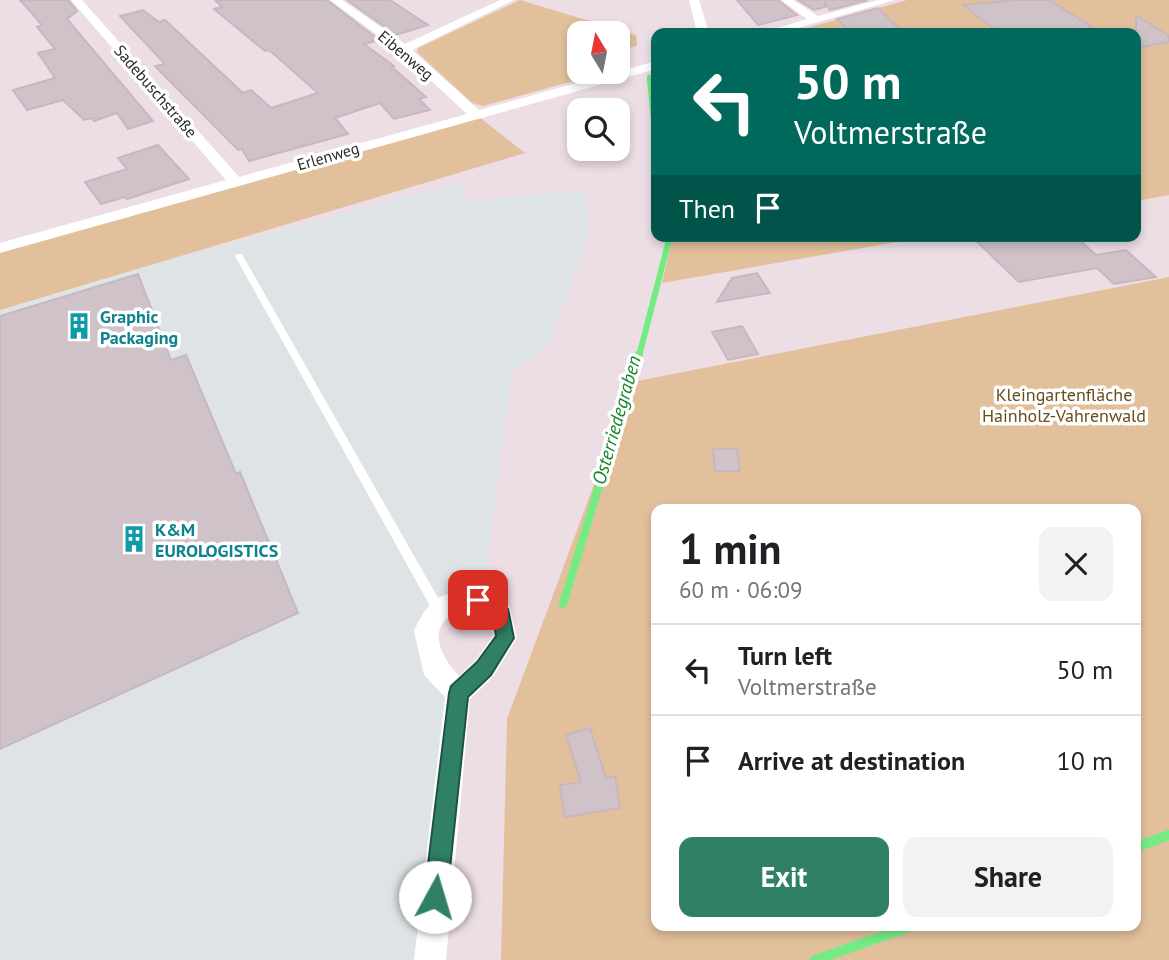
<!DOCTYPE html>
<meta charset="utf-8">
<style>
:root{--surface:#fff;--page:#f2f2f2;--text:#202124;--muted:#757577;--line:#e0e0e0;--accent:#308068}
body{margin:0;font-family:"PT Sans",sans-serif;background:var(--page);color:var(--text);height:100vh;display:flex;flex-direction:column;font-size:26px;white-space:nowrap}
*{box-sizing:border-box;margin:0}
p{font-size:23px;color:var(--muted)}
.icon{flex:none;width:38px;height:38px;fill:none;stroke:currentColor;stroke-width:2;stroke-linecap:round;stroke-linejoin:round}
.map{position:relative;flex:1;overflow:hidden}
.drawer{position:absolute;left:651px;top:504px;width:490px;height:427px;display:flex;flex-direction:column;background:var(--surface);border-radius:14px;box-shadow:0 4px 10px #0003}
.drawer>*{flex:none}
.hud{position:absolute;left:651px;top:28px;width:490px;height:214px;border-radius:14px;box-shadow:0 4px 10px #0003;background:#00695c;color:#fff;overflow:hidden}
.needle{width:46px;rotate:350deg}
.buttons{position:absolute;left:567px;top:21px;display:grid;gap:14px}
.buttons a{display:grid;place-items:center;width:63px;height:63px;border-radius:14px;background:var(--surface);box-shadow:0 4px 10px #0003;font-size:35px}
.pin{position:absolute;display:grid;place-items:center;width:60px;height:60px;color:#fff;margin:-30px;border-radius:14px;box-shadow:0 4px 10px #0006}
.me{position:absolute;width:77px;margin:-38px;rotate:6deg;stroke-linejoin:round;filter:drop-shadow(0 0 5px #0008)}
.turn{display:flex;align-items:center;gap:24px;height:147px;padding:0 28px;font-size:32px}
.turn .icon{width:91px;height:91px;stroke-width:2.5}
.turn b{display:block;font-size:49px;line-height:60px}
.then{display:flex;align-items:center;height:66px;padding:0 28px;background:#0003;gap:14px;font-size:26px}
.round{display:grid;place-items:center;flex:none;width:74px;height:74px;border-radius:14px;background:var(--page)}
.head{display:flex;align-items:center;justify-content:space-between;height:119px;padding:0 28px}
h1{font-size:42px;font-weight:800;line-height:52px}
.primary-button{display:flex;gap:14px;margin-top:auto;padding:14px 28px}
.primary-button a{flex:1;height:80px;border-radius:14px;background:var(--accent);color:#fff;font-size:28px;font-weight:800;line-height:80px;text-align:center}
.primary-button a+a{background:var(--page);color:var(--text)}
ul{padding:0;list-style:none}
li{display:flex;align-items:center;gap:21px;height:91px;padding:0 28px;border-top:2px solid var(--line)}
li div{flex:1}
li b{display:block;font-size:26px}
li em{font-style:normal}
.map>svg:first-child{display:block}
</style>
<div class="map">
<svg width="1169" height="960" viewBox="0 0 1169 960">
<rect width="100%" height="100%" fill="#eddee6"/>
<polygon fill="#dee4e5" points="461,182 469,201 585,190 589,233 548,344 512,372 486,571 426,631 458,693 428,960 0,960 0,310 148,266"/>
<g fill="#e2c09c" fill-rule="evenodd">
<polygon points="520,0 636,35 637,46 618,50 618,33 579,33 579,72 606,72 483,106 472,103 417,52 418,48"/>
<polygon points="907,0 1169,0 1169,195 1136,201 1136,33 789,33"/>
<polygon points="474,113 525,153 0,310 0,244"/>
<polygon points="673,236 931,236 662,283"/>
<path d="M1169,277V960H501L507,719L632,382ZM656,509H1136V926H656Z"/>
</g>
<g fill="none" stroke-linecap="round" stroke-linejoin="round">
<polyline stroke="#74ec83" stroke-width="4.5" points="649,77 656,148"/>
<polyline stroke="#74ec83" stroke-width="6" points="639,356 670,236"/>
<polyline stroke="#74ec83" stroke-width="8" points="563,604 639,354"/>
<g stroke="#74ec83" stroke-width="10">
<polyline points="1136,847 1169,835"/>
<polyline points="815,960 912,926"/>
</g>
</g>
<g fill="#cfc2c9" stroke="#c8b7c0" stroke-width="2">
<polygon points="20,0 68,0 77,11 67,19 153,121 128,129 117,113 94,121 92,118 84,120 63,100 27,110 13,90 55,78 38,53 55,49 37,27 42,25"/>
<polygon points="215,0 327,0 379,40 364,44 394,66 392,67 426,97 419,99 430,110 394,119 380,103 335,118 348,134 249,161 242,149 238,150 155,66 165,64 120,16 143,10 159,22 165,20 243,93 251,90 271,108 318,93 269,50 265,51 214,9 222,7"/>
<polygon points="347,0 390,0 428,25 396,35"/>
<polygon points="737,0 778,0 797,15 758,25"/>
<polygon points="798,0 868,0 830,10 825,3 825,7 814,10"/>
<polygon points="1016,0 1049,0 1094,28 1048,33 999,33 963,5"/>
<polygon points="878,8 904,33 851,33 837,19"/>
<polygon points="1136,15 1169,36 1169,42 1136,48"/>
<polygon points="158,145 189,179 127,199 125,197 101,204 85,182 127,169 118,158"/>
<polygon points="971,236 1075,236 1096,255 1126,250 1156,277 1114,284 1097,268 1019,282"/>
<polygon points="757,273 770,293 717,302 732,278"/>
<polygon points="138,274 171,360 186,355 236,474 240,472 298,613 0,749 0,316"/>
<polygon points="742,326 758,354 728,360 712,332"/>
<polygon points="713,449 737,449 740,471 715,471"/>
<polygon points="590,728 606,778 615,776 620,808 565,817 560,785 581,782 566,735"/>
</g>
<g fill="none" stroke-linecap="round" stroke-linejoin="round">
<polygon fill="#fff" fill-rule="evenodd" points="236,254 242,254 243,256 442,605 444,609 442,613 438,614 434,613 235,256"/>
<g fill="#fff" fill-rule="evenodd">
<polygon points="71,0 82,0 239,177 467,114 400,52 330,0 342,0 405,44 500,0 514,0 412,50 479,110 656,61 656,69 0,253 0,243 226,180"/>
<polygon points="689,0 699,0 709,33 697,33"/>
<polygon points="781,0 793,0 818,16 878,0 895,0 780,33 762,33 807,19"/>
<path d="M478,590L510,607L517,638L493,677L470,699L446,960H414L445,697L424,675L414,631C429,598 441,591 478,590ZM475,610L491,620L493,636L475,661L459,676C432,648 427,613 475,610Z"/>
</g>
</g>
<polygon fill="#308068" stroke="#1f5344" stroke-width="2" points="478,592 508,609 514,638 491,675 468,697 447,897 443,905 435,908 427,905 424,897 449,693 451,686 477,662 496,636 493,619 472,605 469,600 472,594"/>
<defs>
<symbol id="building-bare" viewBox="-9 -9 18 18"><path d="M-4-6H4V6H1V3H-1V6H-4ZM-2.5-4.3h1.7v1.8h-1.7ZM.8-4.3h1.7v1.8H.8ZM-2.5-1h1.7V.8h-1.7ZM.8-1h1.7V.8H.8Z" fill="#0f9aa8" stroke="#fff" stroke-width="2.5" paint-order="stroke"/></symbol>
</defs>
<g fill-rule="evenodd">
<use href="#building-bare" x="60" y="307" width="38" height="38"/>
<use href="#building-bare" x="115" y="520" width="38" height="38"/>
</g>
<g text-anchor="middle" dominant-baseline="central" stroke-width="7" stroke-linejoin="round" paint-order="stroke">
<g font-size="16" fill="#2b2b2b" stroke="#fff">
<text transform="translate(406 55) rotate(40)">Eibenweg</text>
<text transform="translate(156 91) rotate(49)">Sadebuschstraße</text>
<text transform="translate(328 156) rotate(-16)">Erlenweg</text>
</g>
<g font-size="18" font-weight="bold" fill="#0d838f" stroke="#fff" text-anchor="start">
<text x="100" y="316">Graphic<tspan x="100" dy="21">Packaging</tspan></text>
<text x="155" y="529">K&amp;M<tspan x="155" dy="21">EUROLOGISTICS</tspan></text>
</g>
<g font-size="18" fill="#674d1c" stroke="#fff">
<text x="1064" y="394">Kleingartenfläche<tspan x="1064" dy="21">Hainholz-Vahrenwald</tspan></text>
</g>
<g font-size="19" font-style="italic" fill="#118529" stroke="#fff">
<text transform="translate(616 420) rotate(-74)">Osterriedegraben</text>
</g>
</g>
</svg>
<div class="buttons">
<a><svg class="needle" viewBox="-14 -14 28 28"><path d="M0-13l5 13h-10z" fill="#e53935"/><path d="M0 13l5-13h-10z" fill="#757577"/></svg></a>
<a><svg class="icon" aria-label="search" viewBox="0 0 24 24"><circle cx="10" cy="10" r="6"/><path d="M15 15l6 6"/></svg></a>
</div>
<div class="pin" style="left:478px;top:600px;background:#d93025"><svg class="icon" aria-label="arrive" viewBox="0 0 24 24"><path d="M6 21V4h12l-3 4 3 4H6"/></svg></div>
<svg class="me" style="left:435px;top:897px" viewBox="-20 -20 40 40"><circle r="19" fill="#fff"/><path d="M0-13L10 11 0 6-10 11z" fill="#308068"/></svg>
<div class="hud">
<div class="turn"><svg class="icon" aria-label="left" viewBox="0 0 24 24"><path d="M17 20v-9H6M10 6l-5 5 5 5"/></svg><div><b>50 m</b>Voltmerstraße</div></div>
<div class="then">Then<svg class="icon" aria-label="arrive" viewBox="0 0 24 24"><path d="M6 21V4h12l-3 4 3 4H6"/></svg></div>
</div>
<section class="drawer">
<div class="head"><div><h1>1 min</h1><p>60 m · 06:09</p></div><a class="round"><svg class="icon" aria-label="close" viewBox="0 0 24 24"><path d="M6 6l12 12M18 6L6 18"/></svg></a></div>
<ul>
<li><svg class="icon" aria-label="left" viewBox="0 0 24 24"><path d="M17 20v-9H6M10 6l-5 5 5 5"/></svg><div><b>Turn left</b><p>Voltmerstraße</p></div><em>50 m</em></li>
<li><svg class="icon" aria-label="arrive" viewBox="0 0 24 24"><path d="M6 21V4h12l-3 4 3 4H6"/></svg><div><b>Arrive at destination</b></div><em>10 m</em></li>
</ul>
<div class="primary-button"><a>Exit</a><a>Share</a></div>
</section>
</div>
